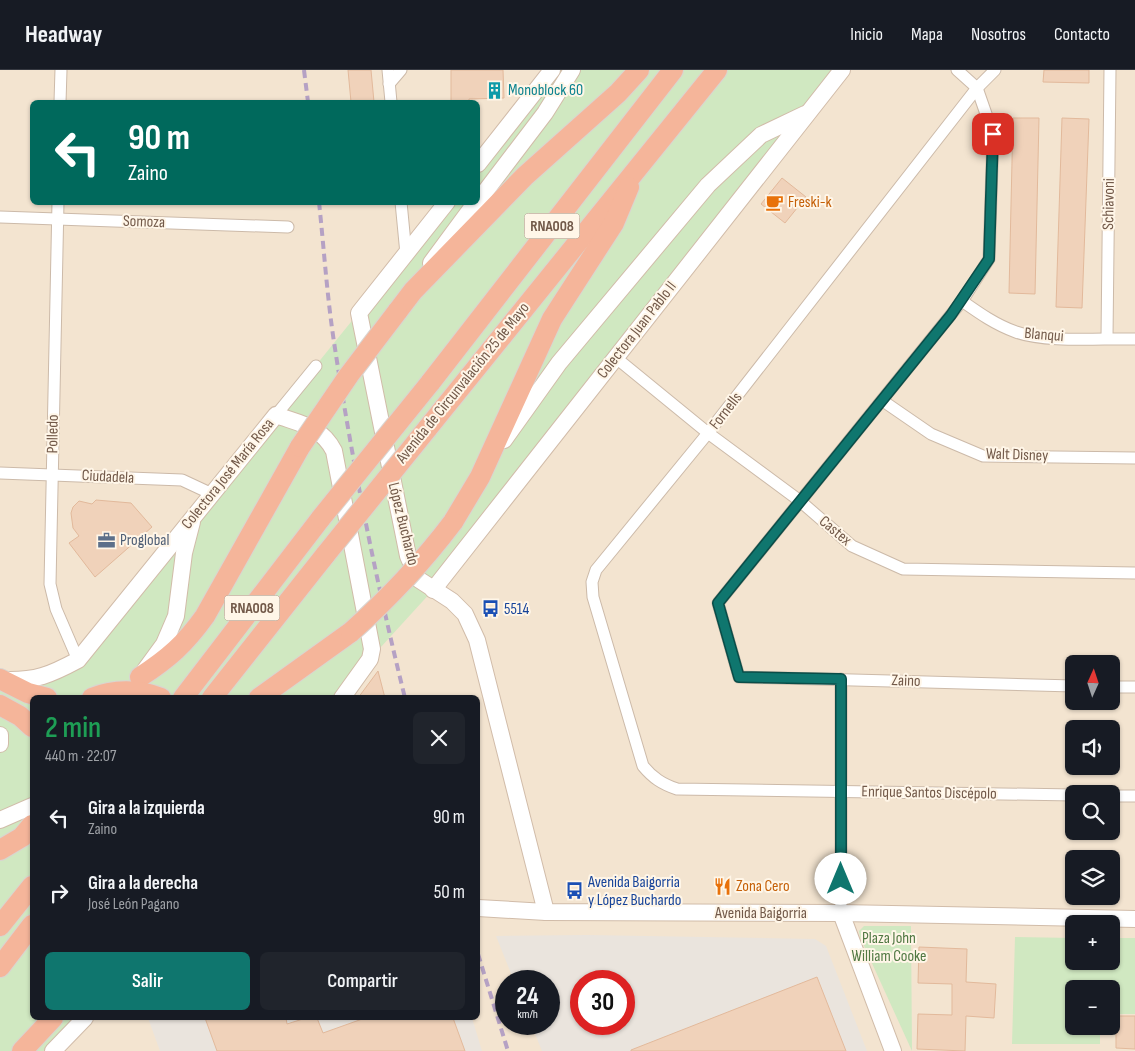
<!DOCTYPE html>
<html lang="es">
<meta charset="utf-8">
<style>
:root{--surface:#171b24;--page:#20242c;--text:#f1f3f6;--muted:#9ea1a6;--line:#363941;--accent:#0f766e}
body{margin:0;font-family:"Sofia Sans Condensed",sans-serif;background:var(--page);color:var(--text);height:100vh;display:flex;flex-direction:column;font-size:19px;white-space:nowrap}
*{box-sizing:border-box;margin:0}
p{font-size:16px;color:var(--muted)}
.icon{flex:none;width:28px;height:28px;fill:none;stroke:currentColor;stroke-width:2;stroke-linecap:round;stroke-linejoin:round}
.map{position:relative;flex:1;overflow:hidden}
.sheet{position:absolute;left:30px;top:625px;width:450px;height:325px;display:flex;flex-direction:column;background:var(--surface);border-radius:8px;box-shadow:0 1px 4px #0004}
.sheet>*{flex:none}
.hud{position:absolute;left:30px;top:30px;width:450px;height:105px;border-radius:8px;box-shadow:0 1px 4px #0004;background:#00695c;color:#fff;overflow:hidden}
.needle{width:32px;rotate:3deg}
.fabs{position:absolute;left:1065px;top:585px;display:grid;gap:10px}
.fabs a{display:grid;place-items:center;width:55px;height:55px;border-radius:8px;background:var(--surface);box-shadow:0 1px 4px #0004;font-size:25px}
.speed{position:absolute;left:495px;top:900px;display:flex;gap:10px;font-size:25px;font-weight:700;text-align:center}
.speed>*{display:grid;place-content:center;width:65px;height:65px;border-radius:50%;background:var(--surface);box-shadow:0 1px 4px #0004;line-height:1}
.speed small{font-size:12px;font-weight:400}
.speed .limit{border:8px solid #d22;background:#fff;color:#111}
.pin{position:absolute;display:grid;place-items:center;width:42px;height:42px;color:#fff;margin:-21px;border-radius:10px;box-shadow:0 2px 8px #0006}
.me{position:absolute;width:55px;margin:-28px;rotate:0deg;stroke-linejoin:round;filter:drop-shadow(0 0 4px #0008)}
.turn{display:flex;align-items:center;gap:18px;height:105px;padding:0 15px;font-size:22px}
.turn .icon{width:65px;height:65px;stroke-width:2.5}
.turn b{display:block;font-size:35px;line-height:42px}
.round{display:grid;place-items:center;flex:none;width:52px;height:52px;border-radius:8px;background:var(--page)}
.headline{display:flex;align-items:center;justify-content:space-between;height:85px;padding:0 15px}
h1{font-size:30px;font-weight:600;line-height:38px;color:#1e9e55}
.cta{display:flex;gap:10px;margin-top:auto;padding:10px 15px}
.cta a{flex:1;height:58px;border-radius:8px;background:var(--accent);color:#fff;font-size:20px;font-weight:600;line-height:58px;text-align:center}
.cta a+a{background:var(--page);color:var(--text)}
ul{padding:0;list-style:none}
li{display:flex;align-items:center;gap:15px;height:75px;padding:0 15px}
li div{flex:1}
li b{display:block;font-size:19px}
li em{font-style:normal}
header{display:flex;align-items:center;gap:30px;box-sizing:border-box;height:70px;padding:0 25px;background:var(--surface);border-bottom:1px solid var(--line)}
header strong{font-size:24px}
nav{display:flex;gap:28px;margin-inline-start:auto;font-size:18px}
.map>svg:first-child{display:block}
</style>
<header>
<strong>Headway</strong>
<nav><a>Inicio</a><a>Mapa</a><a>Nosotros</a><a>Contacto</a></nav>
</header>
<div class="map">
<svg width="1135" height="981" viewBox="0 0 1135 981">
<rect width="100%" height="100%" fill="#fbf2e2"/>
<path fill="#f3e4d0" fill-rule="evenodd" d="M0,0H1135V981H0ZM32,32H478V132H32ZM1074,594H1111V631H1074ZM32,628H478V948H32ZM1074,659H1111V696H1074ZM1074,724H1111V761H1074ZM1074,789H1111V826H1074ZM1074,854H1111V891H1074ZM506,911H549V954H506ZM581,911H624V954H581ZM1074,919H1111V956H1074Z"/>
<g fill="#eae4dd" fill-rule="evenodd">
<path d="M587,865L815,869L826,876L867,981H542L531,954H549V911H514L496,866ZM581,911H624V954H581Z"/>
<polygon points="148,948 472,948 482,981 160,981"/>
</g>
<g fill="#d0e8c1">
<polygon points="552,0 842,0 433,520 370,589 342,627 32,628 32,948 85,948 53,981 0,981 0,613 78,590 447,133 478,132 478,94"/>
<polygon points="864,856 911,856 912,981 860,867 859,861"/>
<polygon points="1015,867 1074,868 1074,891 1111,891 1111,868 1135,868 1135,944 1111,944 1111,919 1074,919 1074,956 1100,956 1100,974 1012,974"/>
</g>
<g fill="#f0d2ba" stroke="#e2b99b">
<polygon points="348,0 371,0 374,32 351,32"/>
<polygon points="451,0 503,0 504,28 469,29 469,32 451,32"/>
<polygon points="1044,0 1089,0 1089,13 1043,12"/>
<polygon points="1013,48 1039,48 1035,224 1009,223"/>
<polygon points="1062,48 1089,49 1082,238 1056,237"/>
<polygon points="782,108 806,127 785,153 761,134"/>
<polygon points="96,430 131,433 152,457 95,507 69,473 79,466 73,458 71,443 73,437 79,431 92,434"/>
<polygon points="378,601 385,628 358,628"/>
<polygon points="919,877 967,879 966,912 996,914 994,948 966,946 965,981 917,979 918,944 952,945 952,914 918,913"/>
<polygon points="817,907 846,981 631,981 631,980"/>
<polygon points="1116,946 1135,946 1135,979 1116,978"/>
<polygon points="205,948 286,948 287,954 306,948 317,948 323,963 365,948 453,948 465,981 217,981"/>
</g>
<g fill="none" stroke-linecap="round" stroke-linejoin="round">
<defs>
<g id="street">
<polyline points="388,0 391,32"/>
<polyline points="957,0 977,18 993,64 989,189 962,231 718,533 739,607 1074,616"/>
<path d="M995,0L977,18L708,363L596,500L592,512L593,527L643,696C653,708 662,714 677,719L1074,725"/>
<polyline points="389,14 401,0"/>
<polyline points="60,32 61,0"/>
<polyline points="58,132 50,514 56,539 78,590"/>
<polyline points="401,132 406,184"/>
<polyline points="0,147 288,157"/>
<path d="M962,231C979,243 996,255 1016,262C1046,273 1101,268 1135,269"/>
<polyline points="1107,268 1110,0"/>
<polyline points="615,287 708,363 800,431 852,476 903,499 1135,503"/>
<polyline points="883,331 931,364 983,386 1135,388"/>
<polyline points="276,345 316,296"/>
<polyline points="0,403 182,410 212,424"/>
<polyline points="841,609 841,843"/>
<polyline points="1111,617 1135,617"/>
<polyline points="1111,726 1135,726"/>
</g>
<g id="secondary">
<polyline points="478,94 552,0"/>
<polyline points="478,131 545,43 572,0"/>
<polyline points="447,132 359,243 408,486 418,509 452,531 465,544 477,570 546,842"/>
<polyline points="431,193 476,132"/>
<polyline points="504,370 559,293 708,115 761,65 805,44"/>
<polyline points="433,520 842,0"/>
<polyline points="145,600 164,574 176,546 184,483 192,452"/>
<path d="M4,610C36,611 50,605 78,590L276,345C301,354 321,356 334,381L372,579L370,589L342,628"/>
<polyline points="0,665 0,674"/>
<polyline points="0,750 32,736"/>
<polyline points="478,838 546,842 841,843 1135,849"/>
<polyline points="841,843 893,981"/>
<polyline points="53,981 85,948"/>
</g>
<g id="highway">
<polyline points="397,242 413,221 525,106 618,23 639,0"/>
<polyline points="430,313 673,0"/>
<polyline points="427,359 717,0"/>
<polyline points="453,452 480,407 552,249 614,153 629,117"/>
<path d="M140,607C169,588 185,574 205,546L300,377"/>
<polyline points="0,609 28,623 47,628"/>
<path d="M92,628C113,619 139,619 161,628"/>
<polyline points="183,628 321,448"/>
<polyline points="212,628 326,484"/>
<polyline points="259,628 351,562"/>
<polyline points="0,635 20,646 32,657"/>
<polyline points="0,780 22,767 32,755"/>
<polyline points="0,856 32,816"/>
<polyline points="0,897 32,855"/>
<polyline points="22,981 53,948"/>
</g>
</defs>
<use href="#street" stroke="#ccbaa9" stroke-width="13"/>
<use href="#secondary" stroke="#d1bca9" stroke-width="18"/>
<use href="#highway" stroke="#dad4d0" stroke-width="22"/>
<use href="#street" stroke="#fff" stroke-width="11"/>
<use href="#secondary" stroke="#fff" stroke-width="16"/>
<use href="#highway" stroke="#f5b59a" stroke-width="20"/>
<g stroke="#b5a1c4" stroke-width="4" stroke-dasharray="8 5" stroke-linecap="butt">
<polyline points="304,0 308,32"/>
<path d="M319,132C324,179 327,226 334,272C352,391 376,511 405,628"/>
<polyline points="478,884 508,981"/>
</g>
<defs>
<g id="highway-bridge">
<polyline points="300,377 349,305 397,242"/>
<polyline points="321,448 430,313"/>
<polyline points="326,484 427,359"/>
<path d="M351,562C389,528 422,493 453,452"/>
</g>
</defs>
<use href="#highway-bridge" stroke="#dad4d0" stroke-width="22" stroke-linecap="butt"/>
<use href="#highway-bridge" stroke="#f5b59a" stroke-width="20"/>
</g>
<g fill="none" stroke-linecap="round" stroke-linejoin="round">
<defs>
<polyline id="route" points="841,809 841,609 739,607 718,533 951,245 989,189 993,64"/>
</defs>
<use href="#route" stroke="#0a4d48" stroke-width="12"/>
<use href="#route" stroke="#0f766e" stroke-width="9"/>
</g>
<defs>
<symbol id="building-bare" viewBox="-9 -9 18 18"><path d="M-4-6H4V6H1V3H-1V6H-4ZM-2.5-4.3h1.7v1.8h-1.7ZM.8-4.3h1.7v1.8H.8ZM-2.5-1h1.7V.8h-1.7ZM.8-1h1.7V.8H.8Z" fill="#0f9aa8" stroke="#fff6e8" stroke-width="2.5" paint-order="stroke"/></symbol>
<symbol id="cafe-bare" viewBox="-9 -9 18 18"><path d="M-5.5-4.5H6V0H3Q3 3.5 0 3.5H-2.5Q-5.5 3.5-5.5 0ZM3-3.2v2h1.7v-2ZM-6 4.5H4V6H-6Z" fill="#e8710a" stroke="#fff6e8" stroke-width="2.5" paint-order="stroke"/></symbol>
<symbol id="office-bare" viewBox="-9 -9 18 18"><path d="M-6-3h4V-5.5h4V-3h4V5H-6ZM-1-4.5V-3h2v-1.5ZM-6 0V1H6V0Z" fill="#5c6f8a" stroke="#fff6e8" stroke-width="2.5" paint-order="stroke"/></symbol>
<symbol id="bus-bare" viewBox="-9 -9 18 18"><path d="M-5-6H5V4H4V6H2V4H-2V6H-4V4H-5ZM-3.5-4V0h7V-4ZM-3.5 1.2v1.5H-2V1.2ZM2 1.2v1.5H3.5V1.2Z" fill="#1a4fb4" stroke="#fff6e8" stroke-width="2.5" paint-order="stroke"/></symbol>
<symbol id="restaurant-bare" viewBox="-9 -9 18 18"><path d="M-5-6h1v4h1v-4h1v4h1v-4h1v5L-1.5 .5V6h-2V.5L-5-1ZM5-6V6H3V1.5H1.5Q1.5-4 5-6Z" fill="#e8710a" stroke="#fff6e8" stroke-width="2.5" paint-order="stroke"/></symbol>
</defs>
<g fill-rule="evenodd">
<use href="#building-bare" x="482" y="8" width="25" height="25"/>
<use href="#cafe-bare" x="762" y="120" width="25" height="25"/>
<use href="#office-bare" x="94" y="458" width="25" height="25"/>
<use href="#bus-bare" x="478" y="526" width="25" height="25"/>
<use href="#restaurant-bare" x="710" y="804" width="25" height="25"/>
<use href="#bus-bare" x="562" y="808" width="25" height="25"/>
</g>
<g text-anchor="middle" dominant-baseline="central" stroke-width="4" stroke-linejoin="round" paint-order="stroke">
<g fill="#fff6e8" stroke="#9c8879" stroke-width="1">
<rect x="524.5" y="143.5" width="55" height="25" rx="4"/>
<rect x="224.5" y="525.5" width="55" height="25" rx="4"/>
</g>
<g font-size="15" font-weight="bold" fill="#725949">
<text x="552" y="156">RNA008</text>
<text x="252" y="538">RNA008</text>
</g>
<g font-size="16" fill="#0d838f" stroke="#fff6e8" text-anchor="start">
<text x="508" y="20">Monoblock 60</text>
</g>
<g font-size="16" fill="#c56008" stroke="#fff6e8" text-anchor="start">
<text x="788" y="132">Freski-k</text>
<text x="736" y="816">Zona Cero</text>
</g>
<g font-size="16" fill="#725949" stroke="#fff6e8">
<text transform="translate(1109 134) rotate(-89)">Schiavoni</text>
<text transform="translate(144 152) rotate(2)">Somoza</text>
<text transform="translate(637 260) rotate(-52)">Colectora Juan Pablo II</text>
<text transform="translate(1044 265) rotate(5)">Blanqui</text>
<text transform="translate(463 313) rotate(-51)">Avenida de Circunvalación 25 de Mayo</text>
<text transform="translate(726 341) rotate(-52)">Fornells</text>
<text transform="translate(53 364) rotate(-89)">Polledo</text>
<text transform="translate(1017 385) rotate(2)">Walt Disney</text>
<text transform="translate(228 404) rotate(-51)">Colectora José María Rosa</text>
<text transform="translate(108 407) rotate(3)">Ciudadela</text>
<text transform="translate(403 454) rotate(76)">López Buchardo</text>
<text transform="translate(835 461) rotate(40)">Castex</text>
<text transform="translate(906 611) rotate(2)">Zaino</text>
<text transform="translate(929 723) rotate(1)">Enrique Santos Discépolo</text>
<text x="761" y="843">Avenida Baigorria</text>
</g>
<g font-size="16" fill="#4e5e75" stroke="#fff6e8" text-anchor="start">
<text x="120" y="470">Proglobal</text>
</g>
<g font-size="16" fill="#164399" stroke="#fff6e8" text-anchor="start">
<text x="504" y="539">5514</text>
<text x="588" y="812">Avenida Baigorria<tspan x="588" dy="18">y López Buchardo</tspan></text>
</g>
<g font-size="16" fill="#507842" stroke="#fff6e8">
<text x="889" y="868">Plaza John<tspan x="889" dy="18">William Cooke</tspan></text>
</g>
</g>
</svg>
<div class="fabs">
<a><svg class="needle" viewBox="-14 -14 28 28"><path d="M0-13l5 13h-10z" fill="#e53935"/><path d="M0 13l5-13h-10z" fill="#9ea1a6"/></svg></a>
<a><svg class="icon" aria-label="sound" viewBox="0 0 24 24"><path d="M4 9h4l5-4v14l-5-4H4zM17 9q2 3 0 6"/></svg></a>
<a><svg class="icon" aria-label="search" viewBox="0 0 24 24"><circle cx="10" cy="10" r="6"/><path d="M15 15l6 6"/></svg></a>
<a><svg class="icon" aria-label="layers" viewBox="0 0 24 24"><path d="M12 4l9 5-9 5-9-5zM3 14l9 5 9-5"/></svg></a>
<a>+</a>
<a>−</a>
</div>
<div class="speed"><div>24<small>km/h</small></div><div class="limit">30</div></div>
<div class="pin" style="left:993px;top:64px;background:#d93025"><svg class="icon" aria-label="arrive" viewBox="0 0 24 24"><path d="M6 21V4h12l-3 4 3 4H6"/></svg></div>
<svg class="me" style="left:841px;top:809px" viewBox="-20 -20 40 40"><circle r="19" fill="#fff"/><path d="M0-13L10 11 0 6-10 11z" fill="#0f766e"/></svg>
<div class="hud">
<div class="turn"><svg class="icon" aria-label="left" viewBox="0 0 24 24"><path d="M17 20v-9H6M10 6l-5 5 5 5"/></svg><div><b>90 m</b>Zaino</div></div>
</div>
<section class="sheet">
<div class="headline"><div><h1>2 min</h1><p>440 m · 22:07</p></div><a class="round"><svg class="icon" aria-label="close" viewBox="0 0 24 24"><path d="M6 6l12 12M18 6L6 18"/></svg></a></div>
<ul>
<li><svg class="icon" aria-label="left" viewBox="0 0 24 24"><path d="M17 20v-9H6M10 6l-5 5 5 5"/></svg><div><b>Gira a la izquierda</b><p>Zaino</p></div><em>90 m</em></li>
<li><svg class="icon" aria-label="right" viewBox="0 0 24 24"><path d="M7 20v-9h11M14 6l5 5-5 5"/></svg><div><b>Gira a la derecha</b><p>José León Pagano</p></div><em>50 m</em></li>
</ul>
<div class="cta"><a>Salir</a><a>Compartir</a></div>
</section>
</div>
